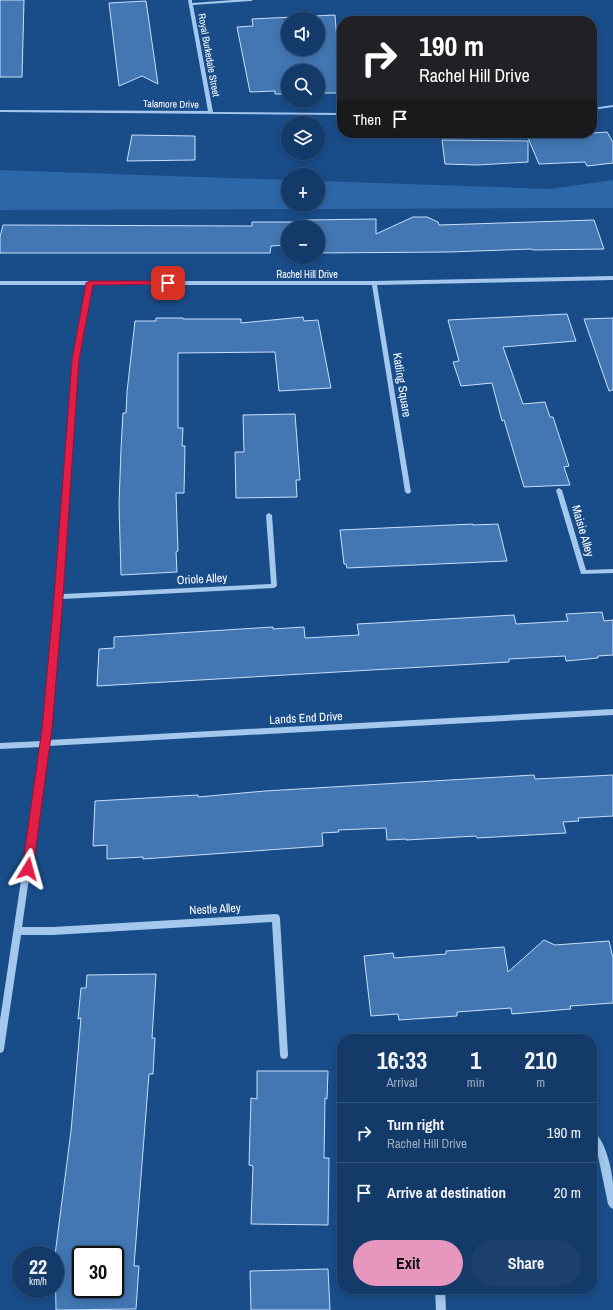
<!DOCTYPE html>
<meta charset="utf-8">
<style>
:root{--surface:#133a68;--page:#1c416e;--text:#f1f3f6;--muted:#9dadc0;--line:#32547c;--accent:#e797bd}
body{margin:0;font-family:"Archivo Narrow",sans-serif;background:var(--page);color:var(--text);height:100vh;display:flex;flex-direction:column;font-size:15px;white-space:nowrap}
*{box-sizing:border-box;margin:0}
p{font-size:13px;color:var(--muted)}
.icon{flex:none;width:22px;height:22px;fill:none;stroke:currentColor;stroke-width:2;stroke-linecap:round;stroke-linejoin:round}
.map{position:relative;flex:1;overflow:hidden}
.side{position:absolute;left:337px;top:1034px;width:260px;height:260px;display:flex;flex-direction:column;background:var(--surface);border-radius:16px;box-shadow:0 2px 10px #0003,0 0 0 1px var(--line)}
.side>*{flex:none}
.top-card{position:absolute;left:337px;top:16px;width:260px;height:122px;border-radius:16px;box-shadow:0 2px 10px #0003,0 0 0 1px var(--line);background:#202124;color:#fff;overflow:hidden}
.fabs{position:absolute;left:281px;top:12px;display:grid;gap:8px}
.fabs a{display:grid;place-items:center;width:44px;height:44px;border-radius:50%;background:var(--surface);box-shadow:0 2px 10px #0003,0 0 0 1px var(--line);font-size:20px}
.speed{position:absolute;left:12px;top:1246px;display:flex;gap:8px;font-size:20px;font-weight:700;text-align:center}
.speed>*{display:grid;place-content:center;width:52px;height:52px;border-radius:50%;background:var(--surface);box-shadow:0 2px 10px #0003,0 0 0 1px var(--line);line-height:1}
.speed small{font-size:10px;font-weight:400}
.speed .limit{border:2px solid #111;border-radius:6px;background:#fff;color:#111}
.pin{position:absolute;display:grid;place-items:center;width:34px;height:34px;color:#fff;margin:-17px;border-radius:8px;box-shadow:0 2px 6px #0006}
.me{position:absolute;width:44px;margin:-22px;rotate:8deg;stroke-linejoin:round;filter:drop-shadow(0 0 3px #0008)}
.turn{display:flex;align-items:center;gap:14px;height:84px;padding:0 16px;font-size:18px}
.turn .icon{width:52px;height:52px;stroke-width:2.5}
.turn b{display:block;font-size:28px;line-height:34px}
.then{display:flex;align-items:center;height:38px;padding:0 16px;background:#0003;gap:8px;font-size:15px}
.eta{display:flex;justify-content:space-evenly;align-items:center;height:68px;text-align:center}
.eta b{font-size:24px;font-weight:800;line-height:28px}
.cta{display:flex;gap:8px;margin-top:auto;padding:8px 16px}
.cta a{flex:1;height:46px;border-radius:24px;background:var(--accent);color:#111;font-size:16px;font-weight:800;line-height:46px;text-align:center}
.cta a+a{background:var(--page);color:var(--text)}
ul{padding:0;list-style:none}
li{display:flex;align-items:center;gap:12px;height:60px;padding:0 16px;border-top:1px solid var(--line)}
li div{flex:1}
li b{display:block;font-size:15px}
li em{font-style:normal}
.map>svg:first-child{display:block}
</style>
<div class="map">
<svg width="613" height="1310" viewBox="0 0 613 1310">
<rect width="100%" height="100%" fill="#194d8a"/>
<polygon fill="#2c67a9" points="0,170 288,180 288,205 318,205 318,181 551,189 613,180 613,208 0,210"/>
<g fill="#4277b3" stroke="#c9e0fa" fill-rule="evenodd">
<polygon points="0,0 24,0 22,77 0,77"/>
<polygon points="146,1 158,84 142,76 119,86 109,3"/>
<path d="M335,15L341,93H318V71H288V94H275V91L250,92L237,27L253,26L252,19ZM288,19H318V49H288Z"/>
<polygon points="607,132 613,142 613,163 587,166 585,162 539,164 528,138"/>
<polygon points="132,135 195,136 195,160 127,161"/>
<polygon points="442,140 528,141 528,162 478,165 445,164"/>
<polygon points="413,217 427,217 438,222 439,225 594,220 604,249 533,250 532,249 449,252 318,253 318,227 288,227 288,245 271,246 270,253 0,253 0,237 3,225 252,226 252,222 307,222 306,220 376,219 376,234"/>
<polygon points="567,314 576,341 503,347 523,404 545,402 550,417 553,417 569,466 564,467 570,485 524,487 504,420 502,421 492,383 461,386 453,362 459,361 448,320"/>
<polygon points="303,317 304,321 318,320 331,388 279,391 275,352 178,353 178,428 183,428 182,446 185,446 184,493 176,493 178,551 176,552 177,572 121,575 119,504 121,449 123,413 126,413 127,392 135,321 156,321 156,318 183,318 183,319 241,319 241,323"/>
<polygon points="613,318 613,390 609,391 584,319"/>
<polygon points="295,414 300,480 296,480 297,497 236,498 235,452 244,452 243,415"/>
<polygon points="473,524 473,525 498,524 507,561 347,568 346,564 344,564 340,530"/>
<polygon points="602,612 604,621 613,620 613,655 598,656 598,658 566,661 565,656 509,659 509,662 97,686 99,649 114,648 114,637 273,627 273,629 304,627 305,638 359,635 357,624 376,623 514,615 516,624 568,621 566,614"/>
<polygon points="534,775 535,779 613,775 613,816 578,818 579,821 563,822 566,833 477,838 476,836 406,840 406,839 387,840 386,828 338,830 339,832 322,833 323,846 143,859 143,857 107,859 107,845 93,846 95,801 198,795 198,797 265,791"/>
<polygon points="544,940 555,945 609,941 613,958 613,1003 570,1006 571,1009 512,1014 511,1008 457,1012 457,1016 399,1020 398,1014 371,1016 364,956 393,953 394,958 446,954 446,951 504,947 508,972"/>
<path d="M156,974L152,1038H155L153,1074H149L134,1266H139L136,1309L56,1310L55,1255L71,1131L81,1018L78,1019L81,988H86L87,975ZM81,1255H115V1289H81Z"/>
<polygon points="257,1071 328,1071 327,1099 325,1098 324,1158 329,1158 328,1225 251,1224 253,1166 249,1165 251,1098 257,1099"/>
<polygon points="328,1269 330,1310 251,1310 250,1271"/>
</g>
<g fill="none" stroke-linecap="round" stroke-linejoin="round">
<g fill="#a3c7ed" fill-rule="evenodd">
<polygon points="188,0 192,0 192,3 233,0 253,0 251,1 193,5 213,112 342,113 342,115 0,112 0,110 208,111"/>
<polygon points="613,105 613,107 592,110 592,108"/>
<polygon points="613,276 613,280 377,285 411,492 408,494 405,492 372,285 91,285 78,360 63,594 271,584 266,515 269,513 272,515 277,586 274,588 62,599 49,740 613,709 613,715 48,746 22,927 53,927 276,914 279,915 280,918 288,1055 287,1058 284,1059 281,1058 280,1055 272,922 53,935 21,935 4,1049 3,1052 0,1053 0,1020 41,747 0,749 0,743 42,741 56,597 72,360 86,285 0,285 0,281 374,281"/>
<polygon points="559,488 562,490 586,570 613,569 613,573 581,574 556,490"/>
<path d="M592,1131C605,1137 612,1170 613,1183C613,1192 613,1200 613,1209L610,1207L608,1204L597,1151L592,1144Z"/>
<polygon points="435,1289 445,1289 446,1310 436,1310"/>
</g>
</g>
<polygon fill="#e11d48" stroke="#92132f" points="168,281 172,283 171,284 93,285 79,360 63,597 52,729 33,869 31,872 28,873 24,872 22,869 42,729 54,597 72,360 86,283 90,281"/>
<g text-anchor="middle" dominant-baseline="central" stroke-width="3" stroke-linejoin="round" paint-order="stroke">
<g font-size="10" fill="#fff" stroke="#194d8a">
<text transform="translate(209 55) rotate(80)">Royal Burkedale Street</text>
<text transform="translate(171 104) rotate(1)">Talamore Drive</text>
<text x="307" y="274">Rachel Hill Drive</text>
</g>
<g font-size="12" fill="#fff" stroke="#194d8a">
<text transform="translate(402 385) rotate(81)">Katling Square</text>
<text transform="translate(583 531) rotate(74)">Maisie Alley</text>
<text transform="translate(202 579) rotate(-3)">Oriole Alley</text>
<text transform="translate(306 718) rotate(-3)">Lands End Drive</text>
<text transform="translate(215 909) rotate(-3)">Nestle Alley</text>
</g>
</g>
</svg>
<div class="fabs">
<a><svg class="icon" aria-label="sound" viewBox="0 0 24 24"><path d="M4 9h4l5-4v14l-5-4H4zM17 9q2 3 0 6"/></svg></a>
<a><svg class="icon" aria-label="search" viewBox="0 0 24 24"><circle cx="10" cy="10" r="6"/><path d="M15 15l6 6"/></svg></a>
<a><svg class="icon" aria-label="layers" viewBox="0 0 24 24"><path d="M12 4l9 5-9 5-9-5zM3 14l9 5 9-5"/></svg></a>
<a>+</a>
<a>−</a>
</div>
<div class="speed"><div>22<small>km/h</small></div><div class="limit">30</div></div>
<div class="pin" style="left:168px;top:283px;background:#d93025"><svg class="icon" aria-label="arrive" viewBox="0 0 24 24"><path d="M6 21V4h12l-3 4 3 4H6"/></svg></div>
<svg class="me" style="left:28px;top:869px" viewBox="-20 -20 40 40"><path d="M0-17L14 15 0 8-14 15z" fill="#e11d48" stroke="#fff" stroke-width="4"/></svg>
<div class="top-card">
<div class="turn"><svg class="icon" aria-label="right" viewBox="0 0 24 24"><path d="M7 20v-9h11M14 6l5 5-5 5"/></svg><div><b>190 m</b>Rachel Hill Drive</div></div>
<div class="then">Then<svg class="icon" aria-label="arrive" viewBox="0 0 24 24"><path d="M6 21V4h12l-3 4 3 4H6"/></svg></div>
</div>
<section class="side">
<div class="eta">
<div><b>16:33</b><p>Arrival</p></div>
<div><b>1</b><p>min</p></div>
<div><b>210</b><p>m</p></div>
</div>
<ul>
<li><svg class="icon" aria-label="right" viewBox="0 0 24 24"><path d="M7 20v-9h11M14 6l5 5-5 5"/></svg><div><b>Turn right</b><p>Rachel Hill Drive</p></div><em>190 m</em></li>
<li><svg class="icon" aria-label="arrive" viewBox="0 0 24 24"><path d="M6 21V4h12l-3 4 3 4H6"/></svg><div><b>Arrive at destination</b></div><em>20 m</em></li>
</ul>
<div class="cta"><a>Exit</a><a>Share</a></div>
</section>
</div>
